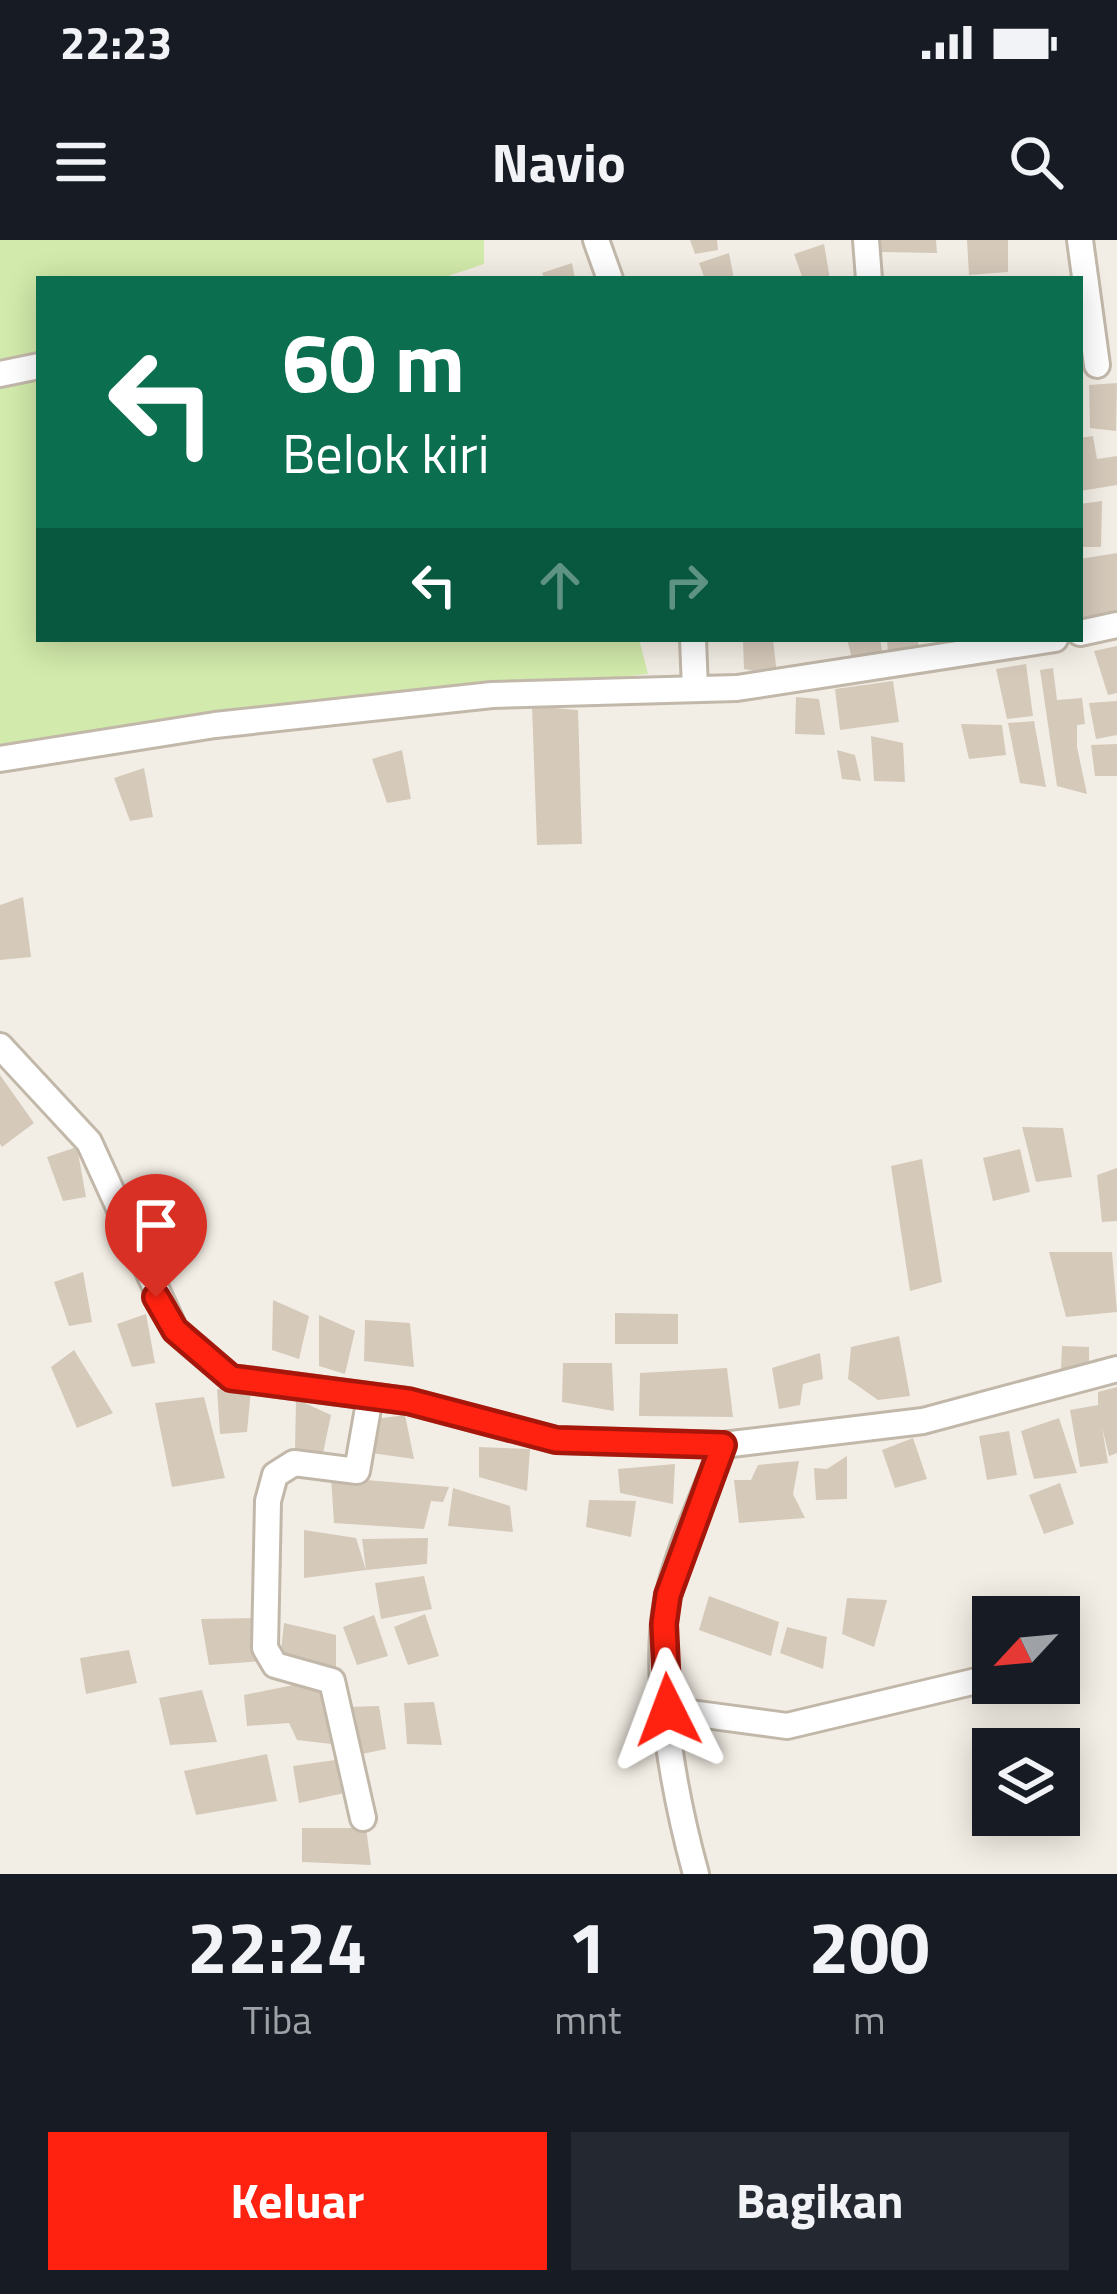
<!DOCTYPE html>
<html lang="id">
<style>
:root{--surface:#171b24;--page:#242831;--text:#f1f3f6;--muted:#9ea1a6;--accent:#ff2210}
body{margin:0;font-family:"Titillium Web",sans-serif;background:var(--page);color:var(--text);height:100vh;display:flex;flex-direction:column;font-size:45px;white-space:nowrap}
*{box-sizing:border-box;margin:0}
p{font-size:39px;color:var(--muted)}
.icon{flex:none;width:66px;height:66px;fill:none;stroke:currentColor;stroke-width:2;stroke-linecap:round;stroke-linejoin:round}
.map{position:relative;height:1634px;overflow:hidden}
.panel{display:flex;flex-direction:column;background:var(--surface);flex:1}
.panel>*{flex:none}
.banner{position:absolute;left:36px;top:36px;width:1047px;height:366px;border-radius:0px;box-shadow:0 6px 30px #0003;background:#0b6e4f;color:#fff;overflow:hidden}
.needle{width:78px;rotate:244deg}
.fabs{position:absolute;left:972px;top:1356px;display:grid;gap:24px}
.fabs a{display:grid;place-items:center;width:108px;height:108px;border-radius:0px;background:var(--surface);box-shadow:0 6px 30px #0003;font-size:60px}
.pin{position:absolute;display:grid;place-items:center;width:102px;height:102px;color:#fff;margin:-123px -51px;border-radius:50% 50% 50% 0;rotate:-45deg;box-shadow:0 0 12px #0007}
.pin .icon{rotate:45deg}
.me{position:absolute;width:132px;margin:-66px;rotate:357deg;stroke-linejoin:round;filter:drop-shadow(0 0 9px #0008)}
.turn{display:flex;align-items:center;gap:42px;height:252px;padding:0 48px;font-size:54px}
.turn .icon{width:156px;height:156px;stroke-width:2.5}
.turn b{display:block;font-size:84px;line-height:102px}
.lanes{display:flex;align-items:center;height:114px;padding:0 48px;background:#0003;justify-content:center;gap:60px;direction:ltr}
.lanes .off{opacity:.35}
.eta{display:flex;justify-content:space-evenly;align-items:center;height:204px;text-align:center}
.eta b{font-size:72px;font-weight:700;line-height:84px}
.primary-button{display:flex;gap:24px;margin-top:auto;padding:24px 48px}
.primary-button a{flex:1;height:138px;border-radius:0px;background:var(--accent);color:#fff;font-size:48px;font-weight:700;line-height:138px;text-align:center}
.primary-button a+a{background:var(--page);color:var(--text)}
.status{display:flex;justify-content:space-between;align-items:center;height:84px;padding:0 60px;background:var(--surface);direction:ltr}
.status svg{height:33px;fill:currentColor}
header{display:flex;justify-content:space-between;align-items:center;height:156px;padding:0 48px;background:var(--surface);font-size:54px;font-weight:700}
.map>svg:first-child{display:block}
</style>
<div class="status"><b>22:23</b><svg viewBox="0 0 49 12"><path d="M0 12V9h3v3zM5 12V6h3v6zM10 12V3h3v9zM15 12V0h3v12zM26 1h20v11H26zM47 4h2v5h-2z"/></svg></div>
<header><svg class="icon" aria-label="menu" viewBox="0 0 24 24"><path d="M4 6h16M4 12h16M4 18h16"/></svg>Navio<svg class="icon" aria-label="search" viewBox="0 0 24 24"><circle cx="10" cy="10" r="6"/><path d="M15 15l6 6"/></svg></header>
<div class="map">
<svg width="1117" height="1634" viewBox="0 0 1117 1634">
<rect width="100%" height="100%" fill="#f3eee5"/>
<polygon fill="#d2eaab" points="0,0 484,0 484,24 439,39 39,39 39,399 639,399 648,434 0,504"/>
<g fill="#d5c9ba">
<polygon points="690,0 717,0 718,10 695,14"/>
<polygon points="881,0 936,0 937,13 880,12"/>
<polygon points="967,0 1008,0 1008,32 969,35"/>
<polygon points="824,4 830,39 803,39 794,14"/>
<polygon points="729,13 734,39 705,39 699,23"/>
<polygon points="572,23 575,39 545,39 542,33"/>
<polygon points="1117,143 1116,191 1090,188 1089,145"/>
<polygon points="1093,196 1097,219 1117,216 1117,245 1080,251 1080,198"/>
<polygon points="1102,261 1101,307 1080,307 1080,264"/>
<polygon points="1117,313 1117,371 1080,378 1080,319"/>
<polygon points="743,399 773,399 777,435 744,429"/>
<polygon points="847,399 880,399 884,422 853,422"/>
<polygon points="887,399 917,399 921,413 888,415"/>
<polygon points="1117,406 1117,453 1108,455 1094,411"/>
<polygon points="1026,424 1033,476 1007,479 996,429"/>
<polygon points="1053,428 1057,460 1082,458 1085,484 1077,485 1077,507 1087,554 1057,546 1040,430"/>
<polygon points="893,441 899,482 840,490 835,449"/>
<polygon points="796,457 819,459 825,495 795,494"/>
<polygon points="1117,461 1117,495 1096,499 1089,463"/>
<polygon points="532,466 578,470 582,604 537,605"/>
<polygon points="1034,481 1046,547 1020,543 1008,483"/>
<polygon points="961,484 1002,485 1006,515 969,519"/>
<polygon points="871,496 903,503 905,542 874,541"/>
<polygon points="1117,504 1117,536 1095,536 1091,505"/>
<polygon points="402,510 411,559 387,563 372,519"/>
<polygon points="837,510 855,515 861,541 842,539"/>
<polygon points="144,528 153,577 130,581 114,538"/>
<polygon points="23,657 31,717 0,720 0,665"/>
<polygon points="0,835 34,883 2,907 0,904"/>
<polygon points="1022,887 1063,888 1072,937 1036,942"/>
<polygon points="77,907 86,957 63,961 47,917"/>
<polygon points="1020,909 1030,952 993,961 983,918"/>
<polygon points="922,919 942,1042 910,1051 891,926"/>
<polygon points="1117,928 1117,981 1102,982 1097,935"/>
<polygon points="1049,1012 1112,1012 1117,1072 1066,1077"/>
<polygon points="83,1032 92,1082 69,1086 54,1042"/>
<polygon points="273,1060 309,1076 299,1119 272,1110"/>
<polygon points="615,1073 678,1074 678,1104 615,1104"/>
<polygon points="146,1074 155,1123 132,1127 117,1084"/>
<polygon points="319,1075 355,1091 345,1134 319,1126"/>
<polygon points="365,1080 410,1083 414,1127 364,1121"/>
<polygon points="899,1096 910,1156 878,1160 848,1139 851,1107"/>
<polygon points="1062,1106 1089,1107 1089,1130 1061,1130"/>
<polygon points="74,1110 113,1173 77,1188 51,1127"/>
<polygon points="820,1113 823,1139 803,1144 800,1165 779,1169 772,1128"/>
<polygon points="563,1123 612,1123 614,1171 562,1162"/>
<polygon points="727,1128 733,1177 639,1176 640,1133"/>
<polygon points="1117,1147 1117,1213 1109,1216 1102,1187 1108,1223 1080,1227 1070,1170 1098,1165 1098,1152"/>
<polygon points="217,1149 251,1150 247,1192 220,1194"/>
<polygon points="204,1157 225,1238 172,1247 155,1163"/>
<polygon points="296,1159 331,1175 322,1218 295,1209"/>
<polygon points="405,1175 414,1219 364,1212 368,1180"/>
<polygon points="1059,1178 1077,1233 1034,1239 1021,1191"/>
<polygon points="1009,1191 1017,1235 987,1240 979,1196"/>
<polygon points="913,1198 927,1239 895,1248 882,1210"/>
<polygon points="479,1207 530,1209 527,1251 479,1237"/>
<polygon points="847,1216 847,1259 816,1260 814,1228 827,1229"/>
<polygon points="799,1221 793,1254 805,1278 739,1283 734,1240 751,1240 758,1225"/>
<polygon points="675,1224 673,1264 620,1253 618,1229"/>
<polygon points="331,1237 449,1247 443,1262 431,1261 424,1289 334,1283"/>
<polygon points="1060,1243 1074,1284 1044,1294 1029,1255"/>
<polygon points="453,1248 510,1266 513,1292 448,1286"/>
<polygon points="589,1260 636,1261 631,1297 586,1287"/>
<polygon points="304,1290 356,1298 366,1330 304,1338"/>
<polygon points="428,1298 427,1324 366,1330 362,1299"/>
<polygon points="424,1336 432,1369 381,1379 375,1343"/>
<polygon points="709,1356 779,1382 771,1416 699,1390"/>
<polygon points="847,1358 887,1360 874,1407 842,1394"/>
<polygon points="425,1374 439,1416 408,1425 394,1387"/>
<polygon points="374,1375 388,1416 357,1425 343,1387"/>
<polygon points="255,1378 261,1421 209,1425 201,1379"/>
<polygon points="284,1383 336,1395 336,1430 280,1419"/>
<polygon points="787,1387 827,1397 823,1429 780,1413"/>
<polygon points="129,1410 137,1443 86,1454 80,1418"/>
<polygon points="328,1438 340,1505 297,1500 289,1483 247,1486 244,1455"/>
<polygon points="202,1450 217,1502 170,1505 159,1458"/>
<polygon points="434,1462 442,1505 407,1504 404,1463"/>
<polygon points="379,1466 386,1509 362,1514 350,1467"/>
<polygon points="267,1514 277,1561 196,1575 184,1531"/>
<polygon points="342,1519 349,1552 299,1563 293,1526"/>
<polygon points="302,1588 366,1588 371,1625 302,1622"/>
</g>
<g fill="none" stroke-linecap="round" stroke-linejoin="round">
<defs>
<g id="minor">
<polyline points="596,0 610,39"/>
<polyline points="866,0 869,39"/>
<polyline points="1080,0 1097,125"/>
<polyline points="0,134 39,126"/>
<polyline points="1080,393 1117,385"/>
<polyline points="693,399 695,449"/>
<polyline points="0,519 215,485 492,455 737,448 1055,399"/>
<polyline points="0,806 89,902 175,1090 231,1138 408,1161 556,1200 723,1205 923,1181 1117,1129"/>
<polyline points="668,1470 787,1486 993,1437"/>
<polyline points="363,1578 332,1441 275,1425 265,1408 268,1261 275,1235 294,1223 357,1231 370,1157"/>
<path d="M696,1634C675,1558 652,1439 667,1361C678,1309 705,1256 723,1205"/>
</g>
</defs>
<use href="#minor" stroke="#c2b8aa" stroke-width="30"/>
<use href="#minor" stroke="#fff" stroke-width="24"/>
</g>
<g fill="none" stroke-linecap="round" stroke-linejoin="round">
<defs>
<polyline id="route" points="156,1057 175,1090 231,1138 408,1161 556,1200 723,1205 668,1355 664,1384 668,1470"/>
</defs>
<use href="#route" stroke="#a6160a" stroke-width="30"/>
<use href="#route" stroke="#ff2210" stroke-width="21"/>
</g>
</svg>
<div class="fabs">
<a><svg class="needle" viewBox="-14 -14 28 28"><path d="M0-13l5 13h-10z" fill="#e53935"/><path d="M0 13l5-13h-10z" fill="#9ea1a6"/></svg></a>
<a><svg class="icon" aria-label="layers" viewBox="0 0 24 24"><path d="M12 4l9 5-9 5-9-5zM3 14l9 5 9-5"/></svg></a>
</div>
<div class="pin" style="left:156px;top:1057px;background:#d93025"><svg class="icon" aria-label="arrive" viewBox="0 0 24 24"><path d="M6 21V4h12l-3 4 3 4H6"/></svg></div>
<svg class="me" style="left:668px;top:1470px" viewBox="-20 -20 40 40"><path d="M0-17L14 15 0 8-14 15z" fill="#ff2210" stroke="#fff" stroke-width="4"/></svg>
<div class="banner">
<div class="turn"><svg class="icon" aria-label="left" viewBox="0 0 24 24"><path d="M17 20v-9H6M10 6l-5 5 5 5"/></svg><div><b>60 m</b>Belok kiri</div></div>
<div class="lanes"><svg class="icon" aria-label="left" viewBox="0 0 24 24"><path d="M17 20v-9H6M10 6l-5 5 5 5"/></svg><svg class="icon off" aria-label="ahead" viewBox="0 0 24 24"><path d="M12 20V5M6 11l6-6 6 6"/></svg><svg class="icon off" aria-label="right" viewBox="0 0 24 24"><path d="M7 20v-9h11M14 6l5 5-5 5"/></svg></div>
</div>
</div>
<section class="panel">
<div class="eta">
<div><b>22:24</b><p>Tiba</p></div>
<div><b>1</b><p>mnt</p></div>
<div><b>200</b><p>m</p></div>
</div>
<div class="primary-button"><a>Keluar</a><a>Bagikan</a></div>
</section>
